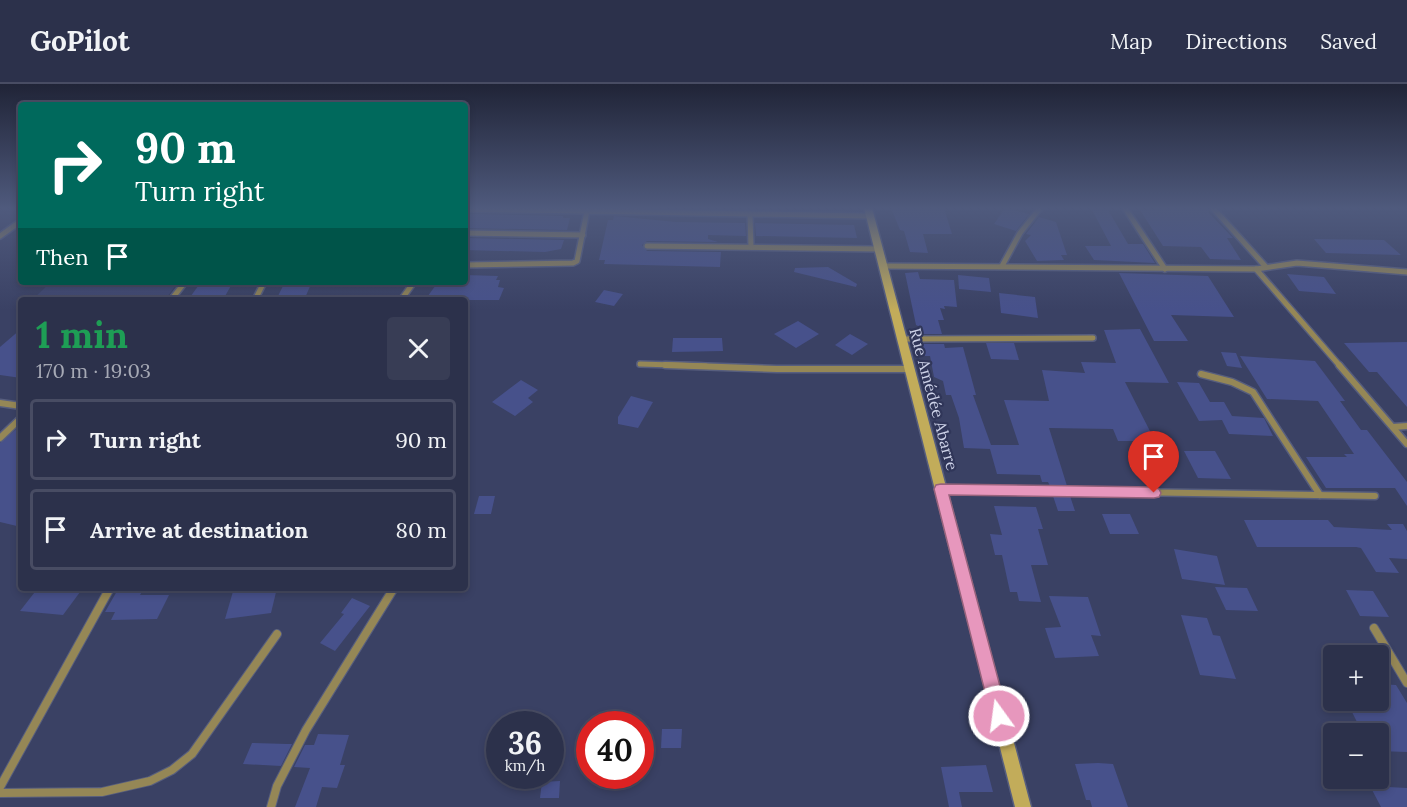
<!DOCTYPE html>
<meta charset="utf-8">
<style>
:root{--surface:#2c314b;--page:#383d55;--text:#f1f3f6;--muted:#a6a9b5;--line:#484c63}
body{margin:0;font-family:Lora,serif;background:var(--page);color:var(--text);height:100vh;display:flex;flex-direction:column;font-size:22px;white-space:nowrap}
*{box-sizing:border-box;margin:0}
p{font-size:20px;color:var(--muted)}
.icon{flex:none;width:33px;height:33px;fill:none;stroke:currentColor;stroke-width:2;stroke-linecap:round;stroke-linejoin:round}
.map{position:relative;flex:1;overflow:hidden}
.side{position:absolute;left:18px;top:213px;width:450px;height:294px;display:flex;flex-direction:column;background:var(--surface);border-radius:6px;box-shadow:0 3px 9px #0003,0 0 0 2px var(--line)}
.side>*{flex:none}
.guide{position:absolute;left:18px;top:18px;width:450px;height:183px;border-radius:6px;box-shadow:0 3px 9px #0003,0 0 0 2px var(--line);background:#00695c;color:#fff;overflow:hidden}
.buttons{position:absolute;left:1323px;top:561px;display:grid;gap:12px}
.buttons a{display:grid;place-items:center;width:66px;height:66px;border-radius:6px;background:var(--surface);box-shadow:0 3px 9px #0003,0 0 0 2px var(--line);font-size:30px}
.speed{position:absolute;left:486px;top:627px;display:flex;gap:12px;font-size:30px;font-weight:700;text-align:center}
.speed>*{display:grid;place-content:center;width:78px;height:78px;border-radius:50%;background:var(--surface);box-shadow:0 3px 9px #0003,0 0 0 2px var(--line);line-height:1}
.speed small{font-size:15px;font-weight:400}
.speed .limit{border:9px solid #d22;background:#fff;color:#111}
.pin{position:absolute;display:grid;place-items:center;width:51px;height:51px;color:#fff;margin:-62px -26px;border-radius:50% 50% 50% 0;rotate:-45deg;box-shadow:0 0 6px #0007}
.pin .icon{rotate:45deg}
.me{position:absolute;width:66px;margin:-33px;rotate:346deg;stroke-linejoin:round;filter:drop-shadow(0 0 4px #0008)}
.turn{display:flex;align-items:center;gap:21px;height:126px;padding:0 18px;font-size:27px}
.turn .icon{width:78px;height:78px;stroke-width:2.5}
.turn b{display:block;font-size:42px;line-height:51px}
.then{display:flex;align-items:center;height:57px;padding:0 18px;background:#0003;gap:12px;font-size:22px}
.round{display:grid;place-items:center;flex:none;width:63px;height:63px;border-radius:6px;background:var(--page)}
.headline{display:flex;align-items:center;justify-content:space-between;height:102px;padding:0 18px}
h1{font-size:36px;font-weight:700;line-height:45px;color:#1e9e55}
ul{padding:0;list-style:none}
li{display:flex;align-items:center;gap:18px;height:81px;margin:0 12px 9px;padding:0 6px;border:3px solid var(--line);border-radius:6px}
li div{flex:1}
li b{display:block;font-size:22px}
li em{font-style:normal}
header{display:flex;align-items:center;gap:36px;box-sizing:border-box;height:84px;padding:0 30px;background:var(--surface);border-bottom:2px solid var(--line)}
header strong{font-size:28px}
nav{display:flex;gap:33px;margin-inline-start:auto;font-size:21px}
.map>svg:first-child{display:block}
</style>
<header>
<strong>GoPilot</strong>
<nav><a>Map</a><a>Directions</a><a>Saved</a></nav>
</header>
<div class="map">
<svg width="1407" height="723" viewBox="0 0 1407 723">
<rect width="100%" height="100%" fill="#3a4164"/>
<polygon fill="#404872" points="51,198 178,198 165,216 32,216"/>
<g fill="#47518b">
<polygon points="891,124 944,124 952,150 923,150 928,169 910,168 904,147 900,146"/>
<polygon points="1005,124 1029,130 1016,147 994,140"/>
<polygon points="1091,124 1107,124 1128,160 1143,160 1155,179 1094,176 1085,162 1111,162"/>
<polygon points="1157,124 1208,124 1209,129 1233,154 1227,154 1241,176 1210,175 1201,163 1163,162 1140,126 1159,126"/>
<polygon points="471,130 563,132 563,134 570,134 567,146 465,144 465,132"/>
<polygon points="614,132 676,138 745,139 746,152 708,151 708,155 718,158 647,157 642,161 647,167 721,168 720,183 604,180 605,176 599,176 608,136 613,136"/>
<polygon points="1039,133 1056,138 1067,171 1061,171 1064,176 1037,177 1025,157 1031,151 1026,150"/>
<polygon points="755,139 854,141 857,154 756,152"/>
<polygon points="465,154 564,156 561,165 545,168 465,166"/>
<polygon points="1314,155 1384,156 1401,171 1326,169"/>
<polygon points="828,183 857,200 856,203 794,188 795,184"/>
<polygon points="918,188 920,195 954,196 957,223 944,222 945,225 940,224 944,236 938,236 942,250 920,250 918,242 916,241 905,189"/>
<polygon points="1119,189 1208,192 1234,233 1171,231 1188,257 1154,257"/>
<polygon points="1287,190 1324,193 1336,210 1299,207"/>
<polygon points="465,191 498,192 496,196 500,196 498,203 504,204 499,216 425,216 438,198 465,198"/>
<polygon points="958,191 989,194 991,208 959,205"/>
<polygon points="201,198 233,198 224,214 188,216"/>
<polygon points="285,198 312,198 304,216 276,216"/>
<polygon points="604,206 623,210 614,222 595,218"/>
<polygon points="999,209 1035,213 1038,234 1001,229"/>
<polygon points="798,237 819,250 796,264 774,250"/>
<polygon points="21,245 21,294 0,291 0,263"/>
<polygon points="1140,245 1169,299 1125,298 1155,357 1118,357 1113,345 1049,344 1067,402 1050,402 1048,398 1042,398 1040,391 997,390 990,365 964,364 959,334 951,311 946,311 943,297 934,293 930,272 925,272 922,260 944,260 945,264 963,263 976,311 973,311 991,361 1019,361 1004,316 1049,317 1042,286 1085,289 1081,278 1116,279 1104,246"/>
<polygon points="850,250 868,260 852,271 835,261"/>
<polygon points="673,254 722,254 723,267 672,268"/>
<polygon points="1407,258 1407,323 1377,288 1369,288 1344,259"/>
<polygon points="986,259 1014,259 1019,276 991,275"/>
<polygon points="1221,268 1236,269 1242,284 1227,282"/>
<polygon points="1240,272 1315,277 1345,317 1340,317 1361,346 1367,346 1407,398 1407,422 1395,404 1326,404 1306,373 1347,373 1344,370 1354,370 1318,317 1267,315"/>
<polygon points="521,296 538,306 528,314 533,318 515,332 492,318"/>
<polygon points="1177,298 1199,299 1210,318 1224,318 1232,332 1264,334 1273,352 1229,350 1222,336 1199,337"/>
<polygon points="631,312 653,318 638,344 618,340 618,333"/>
<polygon points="21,341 21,443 0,438 0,359"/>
<polygon points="1184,367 1215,367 1231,395 1198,394"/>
<polygon points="479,412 495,412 491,430 474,430"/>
<polygon points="1053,412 1070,412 1075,427 1058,427"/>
<polygon points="994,422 1036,423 1043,445 1038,445 1048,481 1031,481 1041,518 1019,517 1017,508 1010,508 1002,471 995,471 990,450 1002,451"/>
<polygon points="1102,430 1130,430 1139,450 1110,450"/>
<polygon points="1244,436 1328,436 1334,443 1392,446 1387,440 1403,440 1407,447 1407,475 1389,474 1399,489 1376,488 1361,464 1356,463 1257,463"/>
<polygon points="1174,465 1217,472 1225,501 1182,495"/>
<polygon points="1215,503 1247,504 1258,527 1226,526"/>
<polygon points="38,504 83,504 63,531 20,527"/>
<polygon points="234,504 277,504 271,529 225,535"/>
<polygon points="143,506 140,511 169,511 157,535 111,536 115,528 105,528 117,507"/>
<polygon points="1346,506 1373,507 1389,533 1360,532"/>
<polygon points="1049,512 1088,513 1101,552 1091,551 1099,572 1055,574 1045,544 1061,543"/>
<polygon points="352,514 370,522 335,567 320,559 344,530 341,529"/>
<polygon points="1181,531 1207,534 1213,551 1220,552 1236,595 1200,591"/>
<polygon points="1378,600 1396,601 1407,619 1407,668 1378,667 1378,650 1363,650 1352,628 1378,629"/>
<polygon points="662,645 682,645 681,664 661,664"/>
<polygon points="318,650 349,651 340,681 345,681 337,704 322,703 316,723 295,723 310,684 294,683 305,661 314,661"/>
<polygon points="252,659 287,660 292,660 281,682 243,680"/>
<polygon points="1098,679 1113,680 1128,723 1092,723 1090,716 1086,716 1075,680"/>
<polygon points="986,681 993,708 959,708 962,723 949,723 941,683"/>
<polygon points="560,697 559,714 540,714 542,698"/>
<polygon points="1370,702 1407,704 1407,723 1381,723"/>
</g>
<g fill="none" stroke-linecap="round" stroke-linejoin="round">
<defs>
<g id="street-far2">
<polyline points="1125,124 1165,185"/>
<polyline points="1213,124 1266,183"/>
<polyline points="465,125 587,127 588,125"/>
<polyline points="750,130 751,163"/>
<polyline points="465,149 583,151"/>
<polyline points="0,152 21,137"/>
<polyline points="647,162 878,165"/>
<polyline points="465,181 573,179 577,177 587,127 869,132"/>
<polyline points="882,182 1256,185 1297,179 1407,188"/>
<polyline points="1002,182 1020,149 1040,124"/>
<polyline points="1256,185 1340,282"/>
<polyline points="171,216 185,198"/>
<polyline points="255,216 264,198"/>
<polyline points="401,216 414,198"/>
<polyline points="901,255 1093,254"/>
<polyline points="640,280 706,282"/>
</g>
<g id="street-far1">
<polyline points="665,281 777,285 910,285"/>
<polyline points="1339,281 1407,360"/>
<polyline points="1201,290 1232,298 1253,308 1320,411"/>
<polyline points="0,319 21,322"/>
<polyline points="1393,343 1407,342"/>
<polyline points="0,354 21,334"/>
<polyline points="941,405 1375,412"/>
</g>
<g id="street">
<polyline points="1374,544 1407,599"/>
<polyline points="0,703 110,504"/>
<polyline points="0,709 102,708 150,697 172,686 192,670 277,550"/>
<polyline points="271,723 277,702 306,646 394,504"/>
</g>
<polygon id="secondary" points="864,124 872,124 1031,723 1015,723"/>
</defs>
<use href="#street-far2" stroke="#575e7e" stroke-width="8"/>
<use href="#street-far1" stroke="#575e7e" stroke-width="9"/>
<use href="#street" stroke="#575e7e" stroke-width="10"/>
<use href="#secondary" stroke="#575e7e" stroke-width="3"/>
<use href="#street-far2" stroke="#958756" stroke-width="5"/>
<use href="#street-far1" stroke="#958756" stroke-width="6"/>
<use href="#street" stroke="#958756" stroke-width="8"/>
<use href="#secondary" fill="#c2ac5a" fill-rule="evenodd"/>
</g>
<linearGradient id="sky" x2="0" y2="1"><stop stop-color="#202437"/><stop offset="0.55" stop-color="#4f5a7d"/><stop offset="1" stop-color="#4f5a7d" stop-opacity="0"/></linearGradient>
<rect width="1407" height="226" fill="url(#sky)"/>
<polygon fill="#e797bd" stroke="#96627b" stroke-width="1.5" points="941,400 1154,403 1159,405 1161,409 1159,413 1154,414 949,411 1008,632 1006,638 999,641 993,638 991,632 934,405 936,401"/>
<g text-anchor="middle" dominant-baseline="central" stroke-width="4.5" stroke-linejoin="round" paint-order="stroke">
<g font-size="16" fill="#cdd2e8" stroke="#303659">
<text transform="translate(934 315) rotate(75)">Rue Amédée Abarre</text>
</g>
</g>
</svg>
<div class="buttons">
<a>+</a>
<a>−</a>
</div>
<div class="speed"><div>36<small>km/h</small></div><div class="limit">40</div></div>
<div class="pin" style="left:1154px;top:409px;background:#d93025"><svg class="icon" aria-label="arrive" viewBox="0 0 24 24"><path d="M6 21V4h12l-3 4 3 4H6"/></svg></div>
<svg class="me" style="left:999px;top:632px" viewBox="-20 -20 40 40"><circle r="17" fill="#e797bd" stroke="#fff" stroke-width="3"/><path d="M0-11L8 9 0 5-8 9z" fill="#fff"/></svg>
<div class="guide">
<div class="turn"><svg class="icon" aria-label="right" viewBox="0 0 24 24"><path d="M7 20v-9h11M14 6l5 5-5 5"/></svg><div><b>90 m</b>Turn right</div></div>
<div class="then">Then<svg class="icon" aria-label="arrive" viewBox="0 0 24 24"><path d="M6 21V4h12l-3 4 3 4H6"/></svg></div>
</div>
<section class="side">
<div class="headline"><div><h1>1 min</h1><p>170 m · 19:03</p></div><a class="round"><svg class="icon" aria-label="close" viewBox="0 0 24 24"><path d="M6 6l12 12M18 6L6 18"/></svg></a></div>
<ul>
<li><svg class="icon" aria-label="right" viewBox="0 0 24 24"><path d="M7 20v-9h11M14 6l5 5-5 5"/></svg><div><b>Turn right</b></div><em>90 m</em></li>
<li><svg class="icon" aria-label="arrive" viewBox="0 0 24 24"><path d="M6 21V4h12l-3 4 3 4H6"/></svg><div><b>Arrive at destination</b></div><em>80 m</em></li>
</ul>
</section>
</div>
